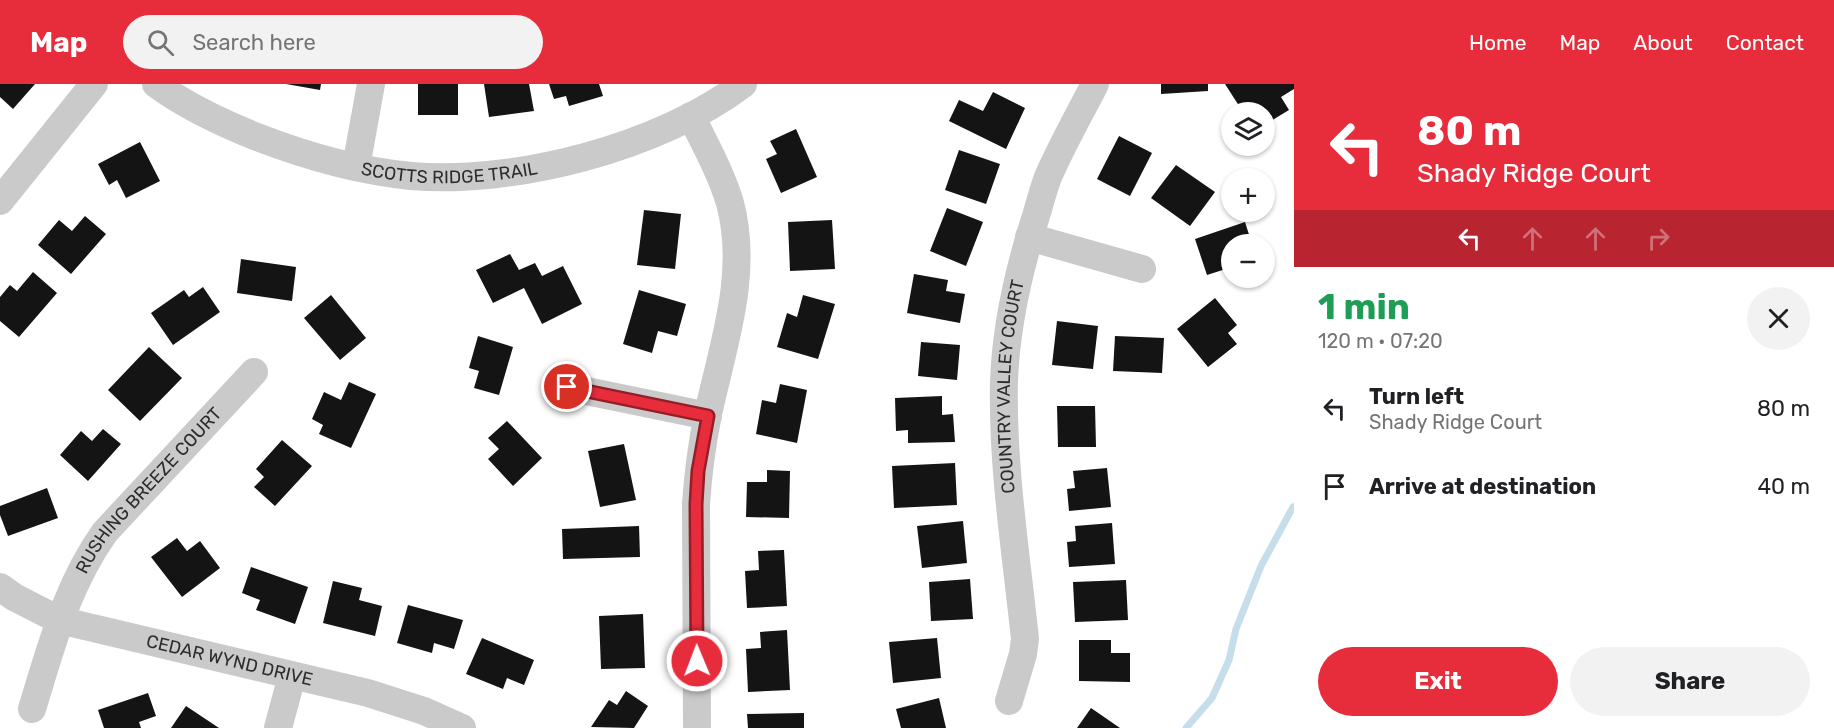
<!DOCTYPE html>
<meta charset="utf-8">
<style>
:root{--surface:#fff;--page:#f2f2f2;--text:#202124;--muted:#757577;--accent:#e72d3c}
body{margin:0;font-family:Rubik,sans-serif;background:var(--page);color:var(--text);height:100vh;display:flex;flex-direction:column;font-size:22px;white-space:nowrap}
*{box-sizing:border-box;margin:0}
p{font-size:20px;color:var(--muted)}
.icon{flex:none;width:33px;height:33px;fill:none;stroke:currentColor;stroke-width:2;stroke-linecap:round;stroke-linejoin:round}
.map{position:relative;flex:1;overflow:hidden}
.details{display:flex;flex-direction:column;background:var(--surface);width:540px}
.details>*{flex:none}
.banner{background:#e72d3c;color:#fff;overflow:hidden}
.tools{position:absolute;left:1221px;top:18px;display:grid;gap:12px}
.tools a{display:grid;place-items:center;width:54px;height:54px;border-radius:50%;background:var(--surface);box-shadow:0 2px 4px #0004;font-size:30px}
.pin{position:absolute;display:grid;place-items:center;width:51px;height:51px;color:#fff;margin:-26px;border:3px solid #fff;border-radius:50%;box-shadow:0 2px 6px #0007}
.me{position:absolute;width:66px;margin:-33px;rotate:359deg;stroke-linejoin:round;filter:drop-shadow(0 0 4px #0008)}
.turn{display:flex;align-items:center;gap:21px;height:126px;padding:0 24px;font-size:27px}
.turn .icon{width:78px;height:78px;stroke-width:2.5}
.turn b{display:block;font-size:42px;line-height:51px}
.lanes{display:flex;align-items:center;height:57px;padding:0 24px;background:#0003;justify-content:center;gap:30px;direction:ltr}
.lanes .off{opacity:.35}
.round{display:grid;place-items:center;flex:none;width:63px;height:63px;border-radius:32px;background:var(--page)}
.head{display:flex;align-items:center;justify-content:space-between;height:102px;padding:0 24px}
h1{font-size:36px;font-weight:700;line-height:45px;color:#1e9e55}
.primary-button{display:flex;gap:12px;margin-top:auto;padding:12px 24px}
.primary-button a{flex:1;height:69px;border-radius:36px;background:var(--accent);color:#fff;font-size:24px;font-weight:700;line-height:69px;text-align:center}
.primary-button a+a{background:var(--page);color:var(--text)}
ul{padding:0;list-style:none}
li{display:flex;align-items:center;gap:18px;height:78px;padding:0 24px}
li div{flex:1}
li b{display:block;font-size:22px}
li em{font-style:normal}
header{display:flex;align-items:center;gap:36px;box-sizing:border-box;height:84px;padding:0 30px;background:var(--accent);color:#fff}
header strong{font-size:28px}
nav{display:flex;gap:33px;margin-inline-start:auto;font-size:21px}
.search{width:420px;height:54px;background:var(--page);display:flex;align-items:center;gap:15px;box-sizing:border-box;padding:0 21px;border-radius:33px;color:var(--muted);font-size:22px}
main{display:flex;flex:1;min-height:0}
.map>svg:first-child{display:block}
</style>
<header>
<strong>Map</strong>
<div class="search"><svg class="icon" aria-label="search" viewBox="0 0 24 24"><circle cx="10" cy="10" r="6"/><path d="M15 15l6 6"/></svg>Search here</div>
<nav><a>Home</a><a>Map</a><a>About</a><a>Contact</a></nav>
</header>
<main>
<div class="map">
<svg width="1294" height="644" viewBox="0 0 1294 644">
<rect width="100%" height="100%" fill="#fff"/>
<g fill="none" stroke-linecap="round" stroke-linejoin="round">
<polyline stroke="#c6ddec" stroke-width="7" points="1186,644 1212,614 1229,576 1236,545 1261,482 1293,423"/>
</g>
<g fill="#141414">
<polygon points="0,0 35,0 13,25 0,13"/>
<polygon points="286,0 321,0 320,6"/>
<rect x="418" y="0" width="40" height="31"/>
<polygon points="484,0 529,0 534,27 489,33"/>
<polygon points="549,0 599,0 603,12 569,22 566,12 554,15"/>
<polygon points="1161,0 1208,0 1208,7 1161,10"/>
<polygon points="1225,0 1294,0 1294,5 1281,13 1289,26 1264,41 1264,28 1243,28"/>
<polygon points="993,8 1025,24 1006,65 949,37 959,16 983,27"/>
<polygon points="796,45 817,93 781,109 766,75 777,70 770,57"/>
<polygon points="1119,52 1152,69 1130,112 1097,95"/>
<polygon points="140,58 160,97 126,114 117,96 109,101 98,80"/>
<polygon points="959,66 1000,80 986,120 945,106"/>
<polygon points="1176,81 1215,108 1190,142 1151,114"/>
<polygon points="947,124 983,138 966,182 930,167"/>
<polygon points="644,126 681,130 675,185 637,181"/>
<polygon points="85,132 106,150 71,190 38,161 59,136 72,147"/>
<polygon points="832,136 835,185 790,187 788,138"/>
<polygon points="1245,138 1252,160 1232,160 1232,183 1207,191 1195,155"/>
<polygon points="510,170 519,186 535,179 542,192 563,182 582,220 542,240 524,204 493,219 476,186"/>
<polygon points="241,175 296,183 292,217 237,209"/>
<polygon points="33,188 57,209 19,253 0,237 0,213 10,201 17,207"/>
<polygon points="914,190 948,196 946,207 965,210 960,239 907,229"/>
<polygon points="203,203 220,228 173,261 151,229 184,206 189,213"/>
<polygon points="639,206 686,220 677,252 658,247 652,269 623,260"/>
<polygon points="331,211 366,254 340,276 304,234"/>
<polygon points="803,211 835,220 818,275 777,263 787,229 797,233"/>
<polygon points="1215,214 1237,241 1228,249 1237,260 1208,283 1177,245"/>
<polygon points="1057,237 1098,242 1093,285 1052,281"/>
<polygon points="478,252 513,263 499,311 474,304 479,287 469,284"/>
<polygon points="1115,252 1164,254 1162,289 1113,287"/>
<polygon points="921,258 960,261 957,296 918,292"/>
<polygon points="149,263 182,294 140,337 108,306"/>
<polygon points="349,298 376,310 351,364 319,350 323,341 312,335 324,308 341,316"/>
<polygon points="780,300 807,306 797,359 756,350 762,316 776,319"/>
<polygon points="942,312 942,331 953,330 955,358 908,359 908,346 896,347 895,314"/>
<polygon points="1057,322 1095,322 1096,363 1058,363"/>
<polygon points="507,337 542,374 513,402 488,375 499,365 488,354"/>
<polygon points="103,345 121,360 88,397 60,371 81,347 92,357"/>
<polygon points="282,356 312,382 275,422 254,403 264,393 256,385"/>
<polygon points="624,360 636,416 600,423 588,367"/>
<polygon points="955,379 957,421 894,424 892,382"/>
<polygon points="1107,384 1111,423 1069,427 1067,405 1075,404 1073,387"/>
<polygon points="767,386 790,387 789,434 746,433 747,398 767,398"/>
<polygon points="47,404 58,434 8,452 0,431 0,422"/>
<polygon points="963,437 967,479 922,484 917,442"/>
<polygon points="1112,439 1115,480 1069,483 1067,458 1076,457 1075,442"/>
<polygon points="639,442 640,473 563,475 562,445"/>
<polygon points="177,454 187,467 200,457 220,484 182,513 151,473"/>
<polygon points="784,466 787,522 747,524 745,487 759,486 758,467"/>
<polygon points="251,483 308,503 295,540 256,526 260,516 242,509"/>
<polygon points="970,495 973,535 931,537 929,498"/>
<polygon points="1126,496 1128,536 1075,538 1073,498"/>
<polygon points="333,497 362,504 359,516 382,522 375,552 323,539"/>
<polygon points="408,521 463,536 454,565 434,559 432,569 397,559"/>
<polygon points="643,530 645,584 601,585 599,532"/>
<polygon points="787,546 790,606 748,608 746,565 761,564 760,548"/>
<polygon points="482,554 534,576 524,601 507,594 503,605 466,590"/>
<polygon points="937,554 941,594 893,599 889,558"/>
<polygon points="1079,556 1111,556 1111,569 1130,569 1130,598 1079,597"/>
<polygon points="626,607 648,622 634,644 591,643 609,616 617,621"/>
<polygon points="148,609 156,632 139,638 141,644 104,644 98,626"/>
<polygon points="939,614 946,644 901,644 896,625"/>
<polygon points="186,622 219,644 171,644"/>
<polygon points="1091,624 1120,644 1077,644"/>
<polygon points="804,629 804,644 748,644 747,630"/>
</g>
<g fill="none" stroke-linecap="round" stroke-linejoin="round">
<g stroke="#cacaca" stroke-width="28">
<path id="s1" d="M156,0C187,23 222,39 257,53C306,72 359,87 411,92C515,101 660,63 743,0"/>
<path d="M691,32C705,60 721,89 730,119C749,190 723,261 708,330C702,360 698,390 696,420L697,644"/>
<polyline points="356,83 371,0"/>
<polyline points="0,117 94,0"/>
<polyline points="1029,153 1142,185"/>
<polyline points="567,303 708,332"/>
<path id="s2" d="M0,503L14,513L59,536L368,609L424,627L462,644"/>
<path id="s3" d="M1009,617L1023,570L1025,555C1016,469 1002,382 1004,297C1006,241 1019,185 1036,132C1040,119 1043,106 1048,93C1062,61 1079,31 1095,0"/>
<path id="s4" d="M32,625C51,563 67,501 105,448L254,288"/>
<polyline points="278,644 292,592"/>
</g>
</g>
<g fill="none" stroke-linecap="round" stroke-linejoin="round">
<defs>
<polyline id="route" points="567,303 708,332 698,387 696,420 697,577"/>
</defs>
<use href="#route" stroke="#961d27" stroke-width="15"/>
<use href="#route" stroke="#e72d3c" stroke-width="10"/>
</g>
<g text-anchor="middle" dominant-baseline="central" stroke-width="6" stroke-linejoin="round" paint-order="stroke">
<g font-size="18" fill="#2d2d2d" stroke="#fff">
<text stroke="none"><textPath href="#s1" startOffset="312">SCOTTS RIDGE TRAIL</textPath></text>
<text stroke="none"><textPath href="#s3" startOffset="318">COUNTRY VALLEY COURT</textPath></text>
<text stroke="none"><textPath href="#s4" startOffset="252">RUSHING BREEZE COURT</textPath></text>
<text stroke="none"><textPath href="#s2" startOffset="243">CEDAR WYND DRIVE</textPath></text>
</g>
</g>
</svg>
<div class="tools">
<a><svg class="icon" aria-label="layers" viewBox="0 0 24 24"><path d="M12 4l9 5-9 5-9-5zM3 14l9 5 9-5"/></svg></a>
<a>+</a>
<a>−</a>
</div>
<div class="pin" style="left:567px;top:303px;background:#d93025"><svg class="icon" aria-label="arrive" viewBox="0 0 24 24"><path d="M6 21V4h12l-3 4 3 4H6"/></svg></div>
<svg class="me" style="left:697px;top:577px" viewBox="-20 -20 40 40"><circle r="17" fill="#e72d3c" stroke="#fff" stroke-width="3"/><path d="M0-11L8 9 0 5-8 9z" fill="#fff"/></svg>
</div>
<section class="details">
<div class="banner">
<div class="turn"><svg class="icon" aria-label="left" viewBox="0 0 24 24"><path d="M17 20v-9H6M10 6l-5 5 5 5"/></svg><div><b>80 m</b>Shady Ridge Court</div></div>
<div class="lanes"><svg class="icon" aria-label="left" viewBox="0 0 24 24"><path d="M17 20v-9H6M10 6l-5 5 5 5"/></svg><svg class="icon off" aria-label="ahead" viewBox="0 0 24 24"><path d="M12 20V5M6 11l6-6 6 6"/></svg><svg class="icon off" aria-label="ahead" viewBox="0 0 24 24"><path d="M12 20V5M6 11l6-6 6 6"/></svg><svg class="icon off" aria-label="right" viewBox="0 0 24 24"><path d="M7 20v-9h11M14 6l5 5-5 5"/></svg></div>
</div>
<div class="head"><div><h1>1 min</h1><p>120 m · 07:20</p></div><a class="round"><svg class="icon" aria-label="close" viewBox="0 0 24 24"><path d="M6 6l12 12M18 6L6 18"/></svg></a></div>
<ul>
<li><svg class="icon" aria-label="left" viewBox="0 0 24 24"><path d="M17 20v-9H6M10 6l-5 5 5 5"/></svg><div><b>Turn left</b><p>Shady Ridge Court</p></div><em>80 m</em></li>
<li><svg class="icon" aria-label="arrive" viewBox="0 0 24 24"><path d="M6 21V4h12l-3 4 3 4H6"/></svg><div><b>Arrive at destination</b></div><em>40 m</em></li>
</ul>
<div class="primary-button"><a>Exit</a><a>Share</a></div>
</section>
</main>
